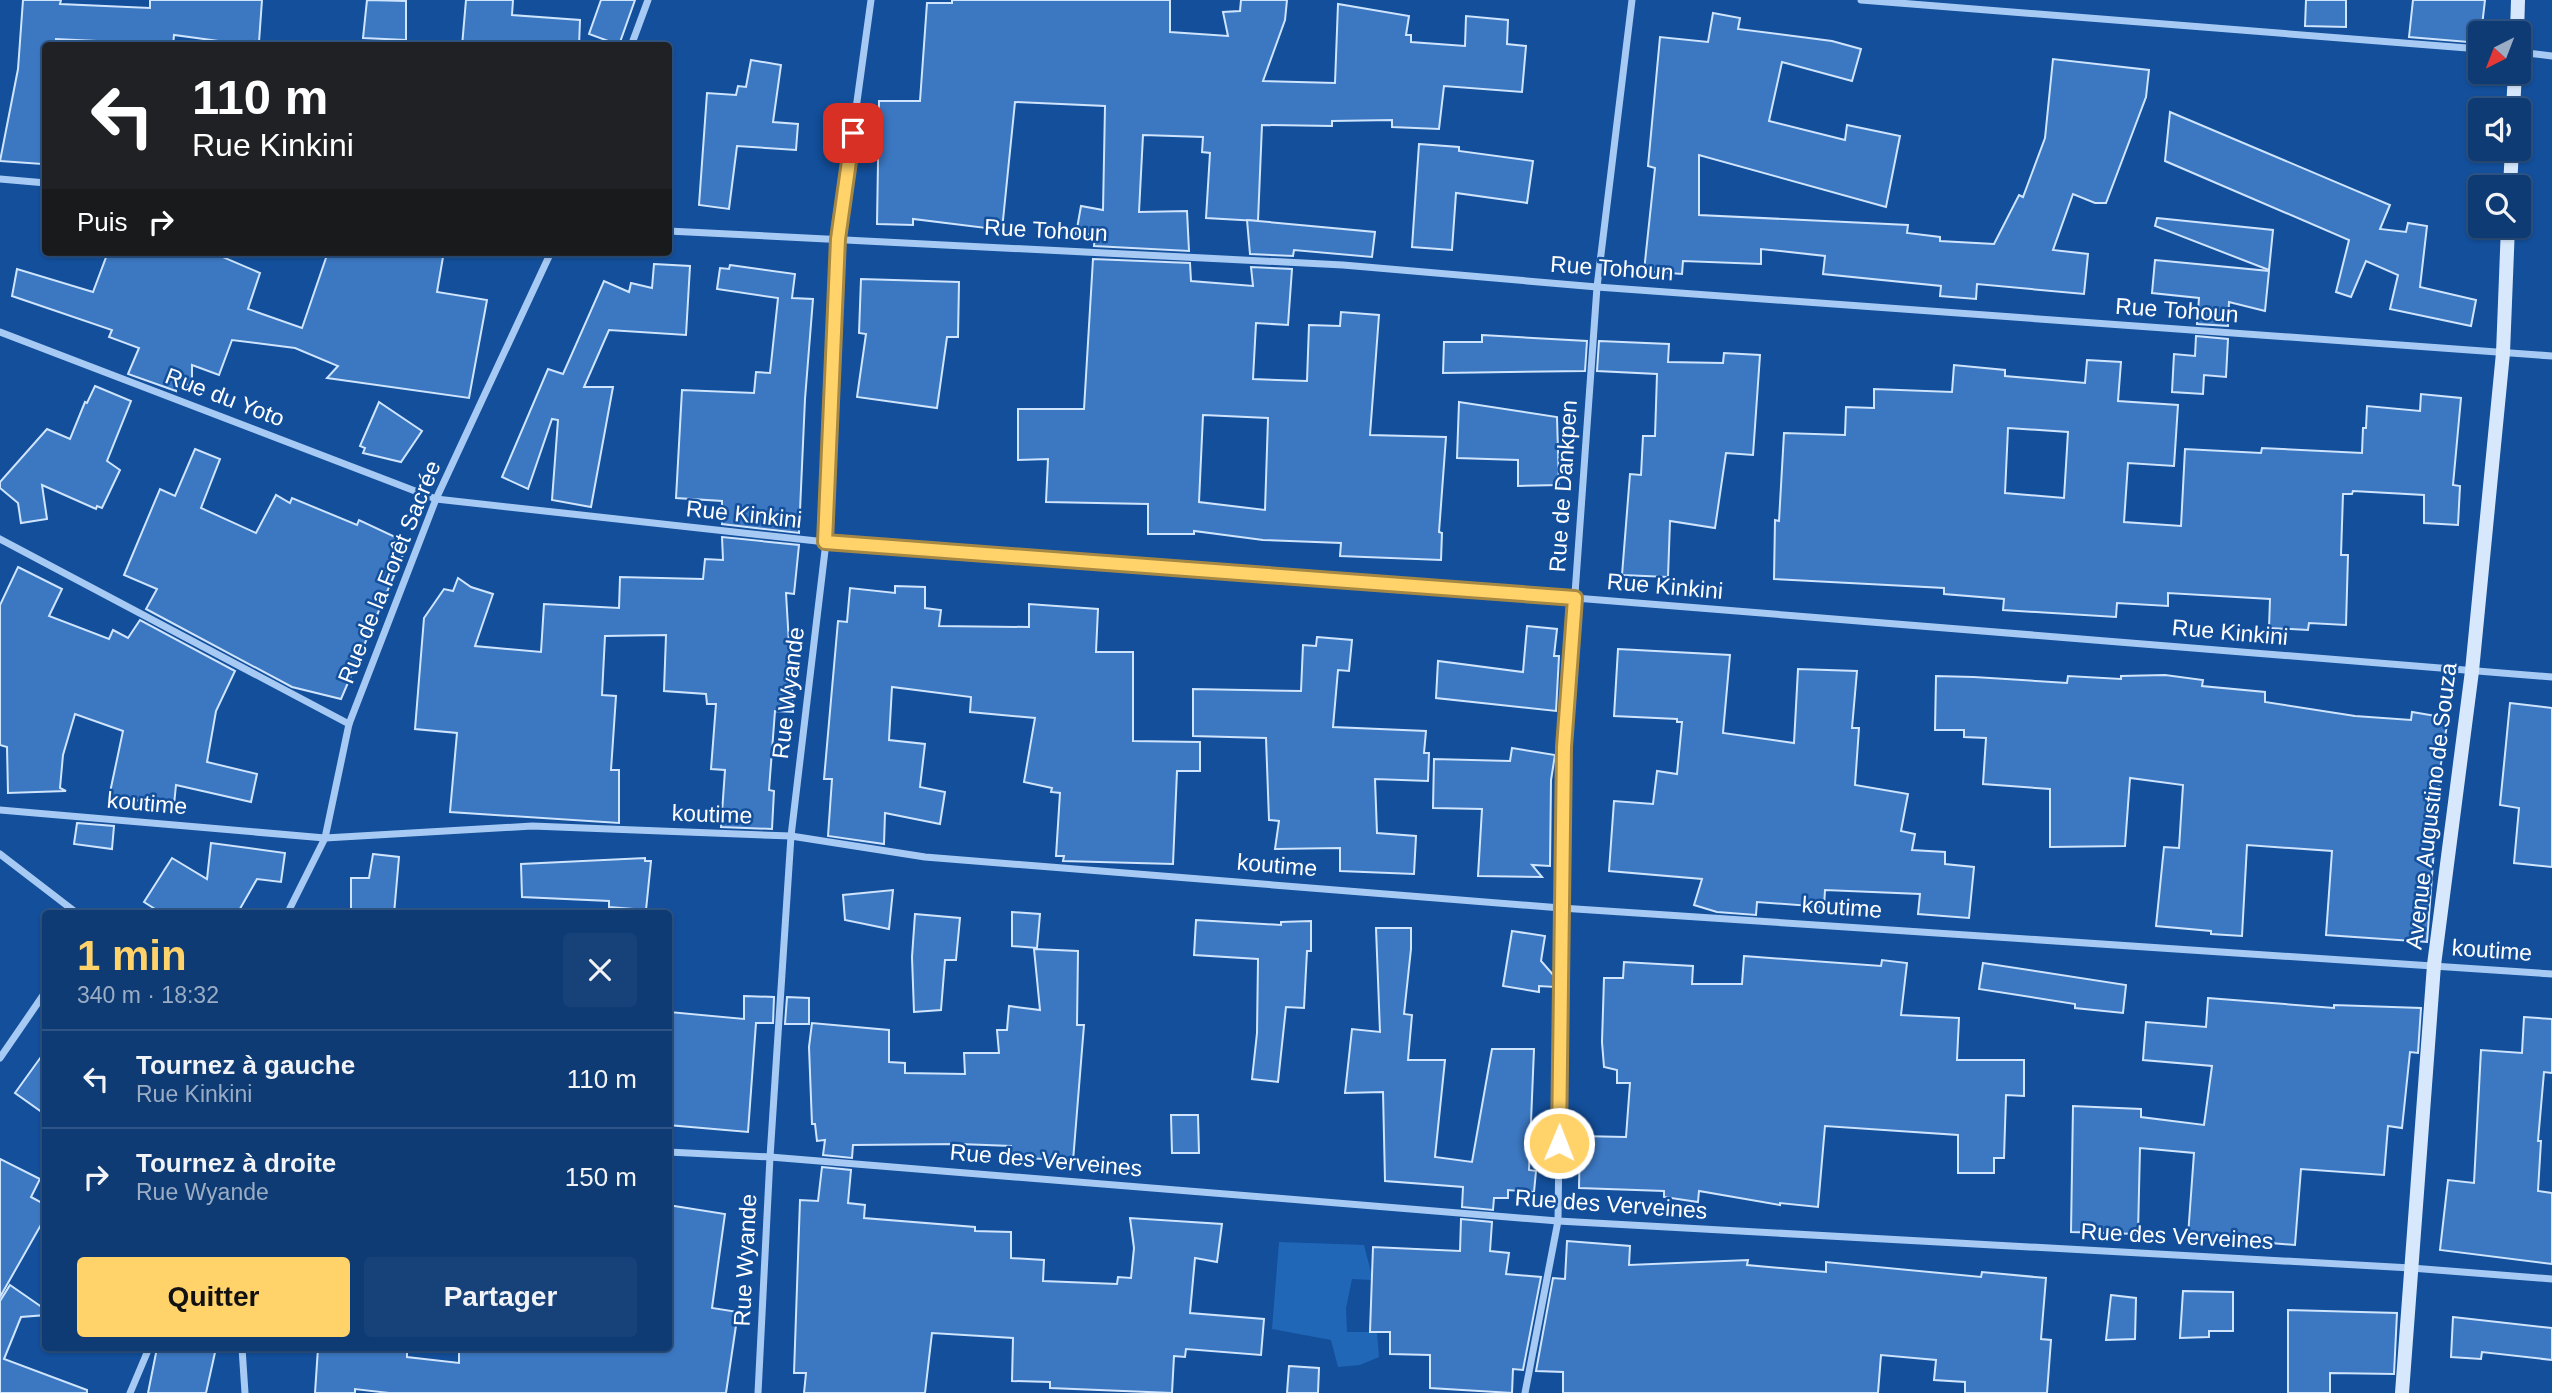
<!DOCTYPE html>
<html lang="fr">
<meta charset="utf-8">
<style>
:root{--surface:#0e3b74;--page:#174279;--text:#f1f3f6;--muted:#9badc5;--line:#2e5586;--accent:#ffd26a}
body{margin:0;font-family:Helvetica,sans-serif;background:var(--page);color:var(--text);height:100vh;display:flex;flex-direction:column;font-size:26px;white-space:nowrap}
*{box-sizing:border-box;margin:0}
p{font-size:23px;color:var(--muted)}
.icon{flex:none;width:38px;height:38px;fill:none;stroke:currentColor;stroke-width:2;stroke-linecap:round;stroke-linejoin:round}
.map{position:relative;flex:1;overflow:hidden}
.drawer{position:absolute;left:42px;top:910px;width:630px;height:441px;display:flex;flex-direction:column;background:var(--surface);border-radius:7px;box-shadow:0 2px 5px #0004,0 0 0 2px var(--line)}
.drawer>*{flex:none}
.hud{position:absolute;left:42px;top:42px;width:630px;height:214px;border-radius:7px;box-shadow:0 2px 5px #0004,0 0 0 2px var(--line);background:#202124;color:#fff;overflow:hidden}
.needle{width:46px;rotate:222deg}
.controls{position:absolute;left:2468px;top:21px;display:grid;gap:14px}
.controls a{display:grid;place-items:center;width:63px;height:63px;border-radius:7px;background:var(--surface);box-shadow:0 2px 5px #0004,0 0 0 2px var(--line);font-size:35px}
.pin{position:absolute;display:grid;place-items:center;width:60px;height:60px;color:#fff;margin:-30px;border-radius:14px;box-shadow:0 4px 10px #0006}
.me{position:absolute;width:77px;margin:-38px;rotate:1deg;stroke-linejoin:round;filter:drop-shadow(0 0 5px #0008)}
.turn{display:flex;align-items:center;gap:24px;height:147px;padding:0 35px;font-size:32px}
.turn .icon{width:91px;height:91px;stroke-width:2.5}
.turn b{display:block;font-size:49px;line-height:60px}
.then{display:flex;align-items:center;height:66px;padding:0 35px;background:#0003;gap:14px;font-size:26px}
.round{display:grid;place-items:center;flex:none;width:74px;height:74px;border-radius:7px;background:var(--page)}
.overview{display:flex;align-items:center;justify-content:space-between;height:119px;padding:0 35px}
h1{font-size:42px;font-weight:600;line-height:52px;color:var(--accent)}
.button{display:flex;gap:14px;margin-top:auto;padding:14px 35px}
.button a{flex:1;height:80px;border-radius:7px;background:var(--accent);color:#111;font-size:28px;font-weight:600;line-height:80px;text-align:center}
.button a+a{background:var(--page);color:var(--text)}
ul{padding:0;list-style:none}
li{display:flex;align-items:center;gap:21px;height:98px;padding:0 35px;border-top:2px solid var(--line)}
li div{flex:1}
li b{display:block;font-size:26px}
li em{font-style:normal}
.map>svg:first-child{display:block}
</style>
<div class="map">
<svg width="2552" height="1393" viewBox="0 0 2552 1393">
<rect width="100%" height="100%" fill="#134f9b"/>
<polygon fill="#2167b8" points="1279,1242 1364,1245 1373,1280 1352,1279 1346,1308 1347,1332 1377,1332 1379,1357 1360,1365 1338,1367 1331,1340 1272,1329"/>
<g fill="#3c78c2" stroke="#cfe5fd" stroke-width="2" fill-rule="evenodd">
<polygon points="23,0 61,0 60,4 150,8 150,0 262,0 259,42 256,41 255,46 174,35 173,46 139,46 139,43 56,39 56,46 46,46 46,149 42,164 0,161 18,69"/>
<polygon points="367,0 406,1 406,40 363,38"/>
<polygon points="466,0 513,0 512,15 580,20 579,46 462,46"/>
<polygon points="601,0 635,0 619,45 589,34"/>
<polygon points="952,0 1170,0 1170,32 1228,36 1223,12 1240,11 1241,0 1287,0 1285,20 1263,81 1335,83 1338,4 1409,16 1406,35 1411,35 1411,42 1465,46 1466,16 1508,20 1507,44 1526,46 1522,92 1444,86 1439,129 1392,127 1392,120 1332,121 1332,126 1262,125 1258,221 1206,218 1210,153 1202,152 1203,137 1143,135 1139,212 1187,211 1189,251 1094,246 1095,234 1076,234 1081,206 1103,210 1105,106 1015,102 1002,230 913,219 913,225 877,224 879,101 920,101 927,3 952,3"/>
<polygon points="2306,0 2346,0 2346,27 2305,26"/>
<polygon points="2413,0 2485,0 2480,43 2409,37"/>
<polygon points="1713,13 1740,18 1738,29 1832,41 1861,49 1852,81 1782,62 1769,121 1845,140 1847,125 1900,136 1886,207 1699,155 1699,215 1908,225 1907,233 1940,237 1940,241 1994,244 2019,195 2023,197 2045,138 2053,59 2149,70 2146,97 2106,203 2095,203 2073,194 2053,250 2088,254 2084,294 1977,284 1976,299 1940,296 1941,286 1823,274 1825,256 1761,249 1761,264 1683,261 1682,274 1644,271 1655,168 1648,166 1660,37 1708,42"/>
<polygon points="751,60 781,65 773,122 798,124 796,150 737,146 729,209 699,205 707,93 736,95 738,86 746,87"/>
<polygon points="2170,112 2390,205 2380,229 2406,232 2408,223 2427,226 2420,287 2476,300 2471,326 2390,309 2398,275 2366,261 2351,297 2336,292 2349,240 2165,161"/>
<polygon points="1419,144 1459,147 1459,151 1533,161 1527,203 1456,193 1452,250 1412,247"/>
<polygon points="2157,218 2273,230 2269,270 2155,226"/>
<polygon points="1247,220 1375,232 1372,257 1294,250 1293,256 1250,254"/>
<polygon points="108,252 211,252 260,273 248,309 302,328 328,252 418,252 443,257 437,292 487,300 469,398 327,378 338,366 295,348 232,340 219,375 192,365 192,385 176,384 176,391 128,374 139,348 109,337 112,330 12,296 17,269 93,292"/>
<path d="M1093,259L1190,263L1191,281L1253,286L1251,267L1292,269L1288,325L1256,323L1253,379L1307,381L1309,325L1340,326L1341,312L1379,315L1370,435L1446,437L1439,532L1442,533L1441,560L1340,556L1341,543L1263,540L1194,531V534H1148V504L1046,502L1048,459L1018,460V409H1084ZM1203,415L1268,418L1265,510L1199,502Z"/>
<polygon points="2155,260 2269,271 2265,311 2229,302 2228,326 2197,324 2199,298 2152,293"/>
<polygon points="654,264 690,266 686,335 609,330 584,387 613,387 591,507 552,500 558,420 552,419 528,489 502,477 548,369 563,374 604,281 629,292 631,283 652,288"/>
<polygon points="730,265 795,274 792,298 813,299 805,399 799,533 722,524 722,501 676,498 682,390 754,393 756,372 770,373 778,298 717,289 720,268 729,269"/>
<polygon points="861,279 959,282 958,337 947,337 937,408 857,397 866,334 859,333"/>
<polygon points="1482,335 1587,341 1585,371 1443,373 1444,342 1482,342"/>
<polygon points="2196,336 2228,339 2226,377 2204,375 2203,394 2172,392 2174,354 2195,356"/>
<polygon points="1599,341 1669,344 1668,362 1723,363 1724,353 1760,355 1753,455 1726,453 1715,528 1670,521 1668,577 1622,575 1630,474 1641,475 1643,436 1655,436 1657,374 1597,371"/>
<path d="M2087,360L2121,362L2118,401L2178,405L2174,466L2128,463L2124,522L2181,526L2185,449L2261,453L2262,448L2362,453L2363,428H2366L2367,406L2420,411L2421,394L2461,398L2453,485L2460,486L2458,525L2424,523V495L2353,491L2352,494H2343L2341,555H2348L2346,625L2309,623L2308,630L2269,628L2270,599L2168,593V606L2117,603L2116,617L2003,610L2004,599L1944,594V588L1774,579L1775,520L1779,521L1784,433L1845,435L1846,407L1874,408V389L1952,392L1954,365L2005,370V376L2085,383ZM2008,428L2068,432L2064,498L2005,493Z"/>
<polygon points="95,386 131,401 107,461 120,470 102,508 97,506 96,509 42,485 47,519 21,523 18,503 0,488 0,482 47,429 70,439 85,402 87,403"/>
<polygon points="379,402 422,431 401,462 363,453 365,448 360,446"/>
<polygon points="1459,402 1557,417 1559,485 1518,486 1518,460 1457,458"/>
<polygon points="195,449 220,459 201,508 256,533 276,495 290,503 292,498 357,525 359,520 408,543 341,699 292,687 146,609 157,589 124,575 160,489 175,496"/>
<polygon points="722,537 799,545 794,594 786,593 793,712 775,711 769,790 774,791 772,829 721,827 725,770 711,769 716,704 707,704 706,694 664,691 666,635 605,636 602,695 616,696 611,770 619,770 619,823 450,812 457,733 415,729 424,618 444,589 453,591 458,578 471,587 493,594 475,646 541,652 544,604 619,608 620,577 703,579 705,559 723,560"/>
<polygon points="18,567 62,589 49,616 109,639 113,630 128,638 140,620 235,671 216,711 207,762 257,774 251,802 176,785 174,805 109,797 123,731 75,714 63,755 60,788 66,791 8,793 7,747 0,745 0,605"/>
<polygon points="895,586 925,587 925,608 941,610 939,626 1029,627 1029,604 1098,609 1096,652 1133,652 1133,741 1200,742 1200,771 1177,771 1173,864 1063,861 1064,856 1056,856 1060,793 1051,792 1052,788 1024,782 1035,718 970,712 971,697 892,687 889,740 925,744 920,787 945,792 940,824 885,813 884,844 828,836 832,779 824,779 838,621 847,622 850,588 895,593"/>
<polygon points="1527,626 1557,629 1554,656 1559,656 1556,711 1436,698 1438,661 1523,672"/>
<polygon points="1317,637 1352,640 1349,671 1338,670 1333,727 1426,731 1424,753 1429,753 1428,781 1375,779 1377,833 1416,836 1414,874 1340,871 1340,848 1275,849 1279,821 1269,820 1266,738 1193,736 1193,689 1301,691 1303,645 1316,646"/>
<polygon points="1618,649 1730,655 1723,733 1794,743 1798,669 1857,671 1852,728 1859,728 1855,785 1908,794 1901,831 1915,834 1912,850 1945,852 1945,864 1974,867 1969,918 1918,914 1920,894 1825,890 1824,907 1757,902 1756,915 1717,912 1694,905 1702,879 1609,871 1614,801 1653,804 1657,771 1677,774 1682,722 1677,722 1677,719 1614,716"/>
<polygon points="2165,675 2203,680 2202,686 2265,692 2265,702 2355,716 2411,720 2412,712 2448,718 2440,770 2427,942 2326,935 2332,851 2247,845 2242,936 2211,934 2211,931 2156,926 2164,847 2179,848 2183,785 2130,778 2125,846 2050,847 2050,789 1983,784 1986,738 1964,737 1964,730 1935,730 1936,676 1974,677 2067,683 2068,676 2121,679 2121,676"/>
<polygon points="2510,703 2552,708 2552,867 2514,863 2519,808 2500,805"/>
<polygon points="1512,748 1555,755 1551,780 1550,866 1532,865 1542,877 1478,876 1482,809 1433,808 1434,759 1510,761"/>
<polygon points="77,823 114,826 112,849 74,844"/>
<polygon points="211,843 285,853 281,882 257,879 237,914 163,914 144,902 172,858 207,879"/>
<polygon points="373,854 399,857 394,914 351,914 351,878 369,878"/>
<polygon points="645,858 645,861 651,861 646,910 609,907 609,901 522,897 521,864"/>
<polygon points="893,890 889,929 845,920 843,895"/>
<polygon points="1012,912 1040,914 1037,948 1012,946"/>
<polygon points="915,914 960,918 956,960 945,960 941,1010 914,1012 912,957"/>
<polygon points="1196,920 1281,925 1281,922 1311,921 1311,951 1307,951 1304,1008 1286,1007 1278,1082 1252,1079 1257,1033 1258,959 1194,955"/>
<polygon points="1376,928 1411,928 1411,949 1404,1014 1412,1015 1408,1060 1445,1060 1435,1157 1472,1162 1492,1049 1534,1049 1529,1170 1536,1171 1534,1192 1508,1190 1508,1198 1494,1198 1493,1210 1462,1207 1463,1187 1385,1181 1383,1092 1345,1093 1352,1029 1380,1032"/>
<polygon points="1512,931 1545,936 1541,961 1555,977 1555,987 1539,986 1539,992 1503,986"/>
<polygon points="1034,949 1078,951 1077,1025 1084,1025 1073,1161 1011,1157 1011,1146 960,1144 853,1145 852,1158 823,1155 825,1140 817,1141 815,1124 812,1124 809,1047 812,1023 889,1030 889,1062 905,1063 905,1073 965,1074 964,1053 999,1053 997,1030 1007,1030 1009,1006 1040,1010"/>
<polygon points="1744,956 1881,966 1882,960 1907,963 1901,1015 1959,1018 1957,1060 2024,1060 2024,1096 2006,1095 2004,1158 1994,1158 1994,1173 1958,1173 1958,1135 1825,1126 1818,1207 1780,1203 1780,1205 1699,1191 1698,1202 1664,1197 1664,1191 1579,1188 1580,1136 1626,1137 1630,1083 1617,1083 1617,1070 1604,1067 1602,1042 1604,978 1623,978 1624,962 1693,966 1692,984 1742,984"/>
<polygon points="1983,963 2126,985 2123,1013 2075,1008 2075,1004 1979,989"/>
<polygon points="744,996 774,997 773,1023 756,1023 748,1132 668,1125 670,1012 744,1019"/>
<polygon points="787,997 809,998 809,1024 785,1024"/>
<polygon points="2208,998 2334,1008 2334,1005 2421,1008 2418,1053 2410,1052 2402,1128 2388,1126 2384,1175 2301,1169 2295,1245 2188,1236 2194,1153 2140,1148 2138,1234 2071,1232 2073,1106 2141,1109 2141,1117 2204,1125 2212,1066 2143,1060 2146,1022 2206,1027"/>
<polygon points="2524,1017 2552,1019 2552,1073 2544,1072 2538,1141 2541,1141 2538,1191 2552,1193 2552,1264 2440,1250 2448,1180 2474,1183 2481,1050 2522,1053"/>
<polygon points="46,1050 46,1115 15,1093"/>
<polygon points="1171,1115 1198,1115 1199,1153 1172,1153"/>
<polygon points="0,1159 40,1179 31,1197 46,1205 46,1216 0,1297"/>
<polygon points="822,1167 851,1170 848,1203 865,1205 864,1218 975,1227 975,1231 1011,1232 1011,1258 1044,1260 1043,1281 1117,1284 1118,1277 1131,1278 1134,1248 1130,1218 1222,1224 1217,1262 1195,1258 1190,1313 1264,1319 1261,1355 1186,1349 1185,1357 1174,1356 1172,1393 1050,1388 1050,1382 1012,1381 1013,1338 932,1333 925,1393 804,1393 806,1373 794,1373 800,1200 818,1201"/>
<polygon points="668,1205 725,1214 712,1308 738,1312 726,1393 389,1393 355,1389 355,1393 315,1393 318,1348 407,1348 407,1357 459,1363 459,1351 491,1351 491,1348 668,1348"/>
<polygon points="1461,1219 1492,1222 1490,1251 1509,1253 1506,1274 1541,1277 1523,1370 1513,1369 1512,1393 1430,1388 1430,1355 1390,1354 1390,1332 1370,1332 1373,1247 1460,1251"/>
<polygon points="1567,1241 1630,1246 1629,1265 1748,1260 1747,1265 1826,1272 1826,1262 1981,1277 1982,1272 2046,1278 2041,1339 2051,1340 2047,1393 1965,1393 1965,1382 1934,1380 1936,1360 1881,1355 1878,1393 1563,1393 1563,1372 1536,1371 1553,1278 1565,1279"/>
<polygon points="10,1285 46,1310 46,1315 21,1317 4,1359 87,1390 87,1393 0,1393 0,1301"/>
<polygon points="2183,1291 2233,1292 2233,1331 2209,1331 2209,1337 2180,1338"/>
<polygon points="2111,1295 2136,1298 2135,1339 2106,1340"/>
<polygon points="2288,1310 2397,1313 2394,1374 2330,1373 2330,1393 2288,1393"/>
<polygon points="2453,1317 2552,1328 2552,1360 2482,1352 2481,1359 2451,1357"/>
<polygon points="157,1348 216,1348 206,1393 148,1393"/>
<polygon points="1289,1366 1319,1368 1318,1393 1287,1393"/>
</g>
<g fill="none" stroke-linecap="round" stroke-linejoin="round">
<g stroke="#a7caf4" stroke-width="7">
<polyline points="1861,0 2480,49"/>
<polyline points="631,46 648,0"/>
<polyline points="2518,52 2552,56"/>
<polyline points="0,179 46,183"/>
<polyline points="668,231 1343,265 1597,287 2552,356"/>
<polyline points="0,332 436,499 826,542 1575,598 2552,677"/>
<polyline points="0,539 349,724"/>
<polyline points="0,810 325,838 532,826 791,836 925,857 1561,908 2552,974"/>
<polyline points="0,854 78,914"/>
<polyline points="287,914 325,838 349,724 436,499 551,252"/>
<polyline points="0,1058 46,991"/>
<polyline points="668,1152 770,1157 1558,1221 2411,1268 2552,1279"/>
<polyline points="242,1348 245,1393"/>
<polyline points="130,1393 149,1348"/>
<polyline points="758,1393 770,1157 791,836 826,542 838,239 871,0"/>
<polyline points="1525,1393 1558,1221 1564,747 1597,287 1632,0"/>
</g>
<g stroke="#d7e8fd" stroke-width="14">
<polyline points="2517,33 2518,0"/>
<polyline points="2513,110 2515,72"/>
<polyline points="2510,187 2512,149"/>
<polyline points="2402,1393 2434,965 2472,671 2503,353 2508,226"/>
</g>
</g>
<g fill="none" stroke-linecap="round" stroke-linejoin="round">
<defs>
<polyline id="route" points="853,133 838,239 825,542 1575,598 1564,747 1559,1143"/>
</defs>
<use href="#route" stroke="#a68845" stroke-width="18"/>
<use href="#route" stroke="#ffd26a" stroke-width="12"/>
</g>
<g text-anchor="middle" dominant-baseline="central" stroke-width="5" stroke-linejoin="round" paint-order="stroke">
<g font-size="23" fill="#fff" stroke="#134f9b">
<text transform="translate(1046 230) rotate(3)">Rue Tohoun</text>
<text transform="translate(1612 268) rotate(4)">Rue Tohoun</text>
<text transform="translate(2177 310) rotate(4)">Rue Tohoun</text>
<text transform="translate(225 397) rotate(21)">Rue du Yoto</text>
<text transform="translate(1563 486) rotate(-86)">Rue de Dankpen</text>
<text transform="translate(744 514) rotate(6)">Rue Kinkini</text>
<text transform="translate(389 572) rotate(-68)">Rue de la Forêt Sacrée</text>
<text transform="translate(1665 586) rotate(5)">Rue Kinkini</text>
<text transform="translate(2230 632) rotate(5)">Rue Kinkini</text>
<text transform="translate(788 693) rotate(-83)">Rue Wyande</text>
<text transform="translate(147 803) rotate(5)">koutime</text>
<text transform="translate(2431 806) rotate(-83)">Avenue Augustino de Souza</text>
<text transform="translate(712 814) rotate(2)">koutime</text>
<text transform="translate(1277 865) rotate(5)">koutime</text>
<text transform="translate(1842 907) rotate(4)">koutime</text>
<text transform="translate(2492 950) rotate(4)">koutime</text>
<text transform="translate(1046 1160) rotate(5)">Rue des Verveines</text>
<text transform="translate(1611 1204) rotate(4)">Rue des Verveines</text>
<text transform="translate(2177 1236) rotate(3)">Rue des Verveines</text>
<text transform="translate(745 1260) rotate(-87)">Rue Wyande</text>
</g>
</g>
</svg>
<div class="controls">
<a><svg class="needle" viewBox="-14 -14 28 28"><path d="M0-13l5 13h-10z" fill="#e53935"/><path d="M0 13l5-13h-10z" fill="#9badc5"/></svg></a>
<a><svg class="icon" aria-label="sound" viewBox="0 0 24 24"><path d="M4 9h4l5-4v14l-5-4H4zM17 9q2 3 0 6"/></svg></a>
<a><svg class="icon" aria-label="search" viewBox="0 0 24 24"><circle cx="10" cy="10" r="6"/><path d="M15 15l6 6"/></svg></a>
</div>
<div class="pin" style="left:853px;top:133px;background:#d93025"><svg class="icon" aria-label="arrive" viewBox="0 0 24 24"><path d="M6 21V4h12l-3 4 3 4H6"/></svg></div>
<svg class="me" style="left:1559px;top:1143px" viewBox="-20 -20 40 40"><circle r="17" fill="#ffd26a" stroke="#fff" stroke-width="3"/><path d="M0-11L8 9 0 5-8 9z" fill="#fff"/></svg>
<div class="hud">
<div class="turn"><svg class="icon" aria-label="left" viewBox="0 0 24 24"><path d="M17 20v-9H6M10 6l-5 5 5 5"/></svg><div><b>110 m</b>Rue Kinkini</div></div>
<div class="then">Puis<svg class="icon" aria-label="right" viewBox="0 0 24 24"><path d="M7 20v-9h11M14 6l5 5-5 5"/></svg></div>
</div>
<section class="drawer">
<div class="overview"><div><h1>1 min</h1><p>340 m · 18:32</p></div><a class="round"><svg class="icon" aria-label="close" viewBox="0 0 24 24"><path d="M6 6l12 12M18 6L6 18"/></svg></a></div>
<ul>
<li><svg class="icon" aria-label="left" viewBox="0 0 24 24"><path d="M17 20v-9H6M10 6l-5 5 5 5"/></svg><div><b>Tournez à gauche</b><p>Rue Kinkini</p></div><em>110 m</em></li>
<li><svg class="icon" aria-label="right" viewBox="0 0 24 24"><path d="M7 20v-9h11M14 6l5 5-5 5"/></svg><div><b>Tournez à droite</b><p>Rue Wyande</p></div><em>150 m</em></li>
</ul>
<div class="button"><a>Quitter</a><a>Partager</a></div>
</section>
</div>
